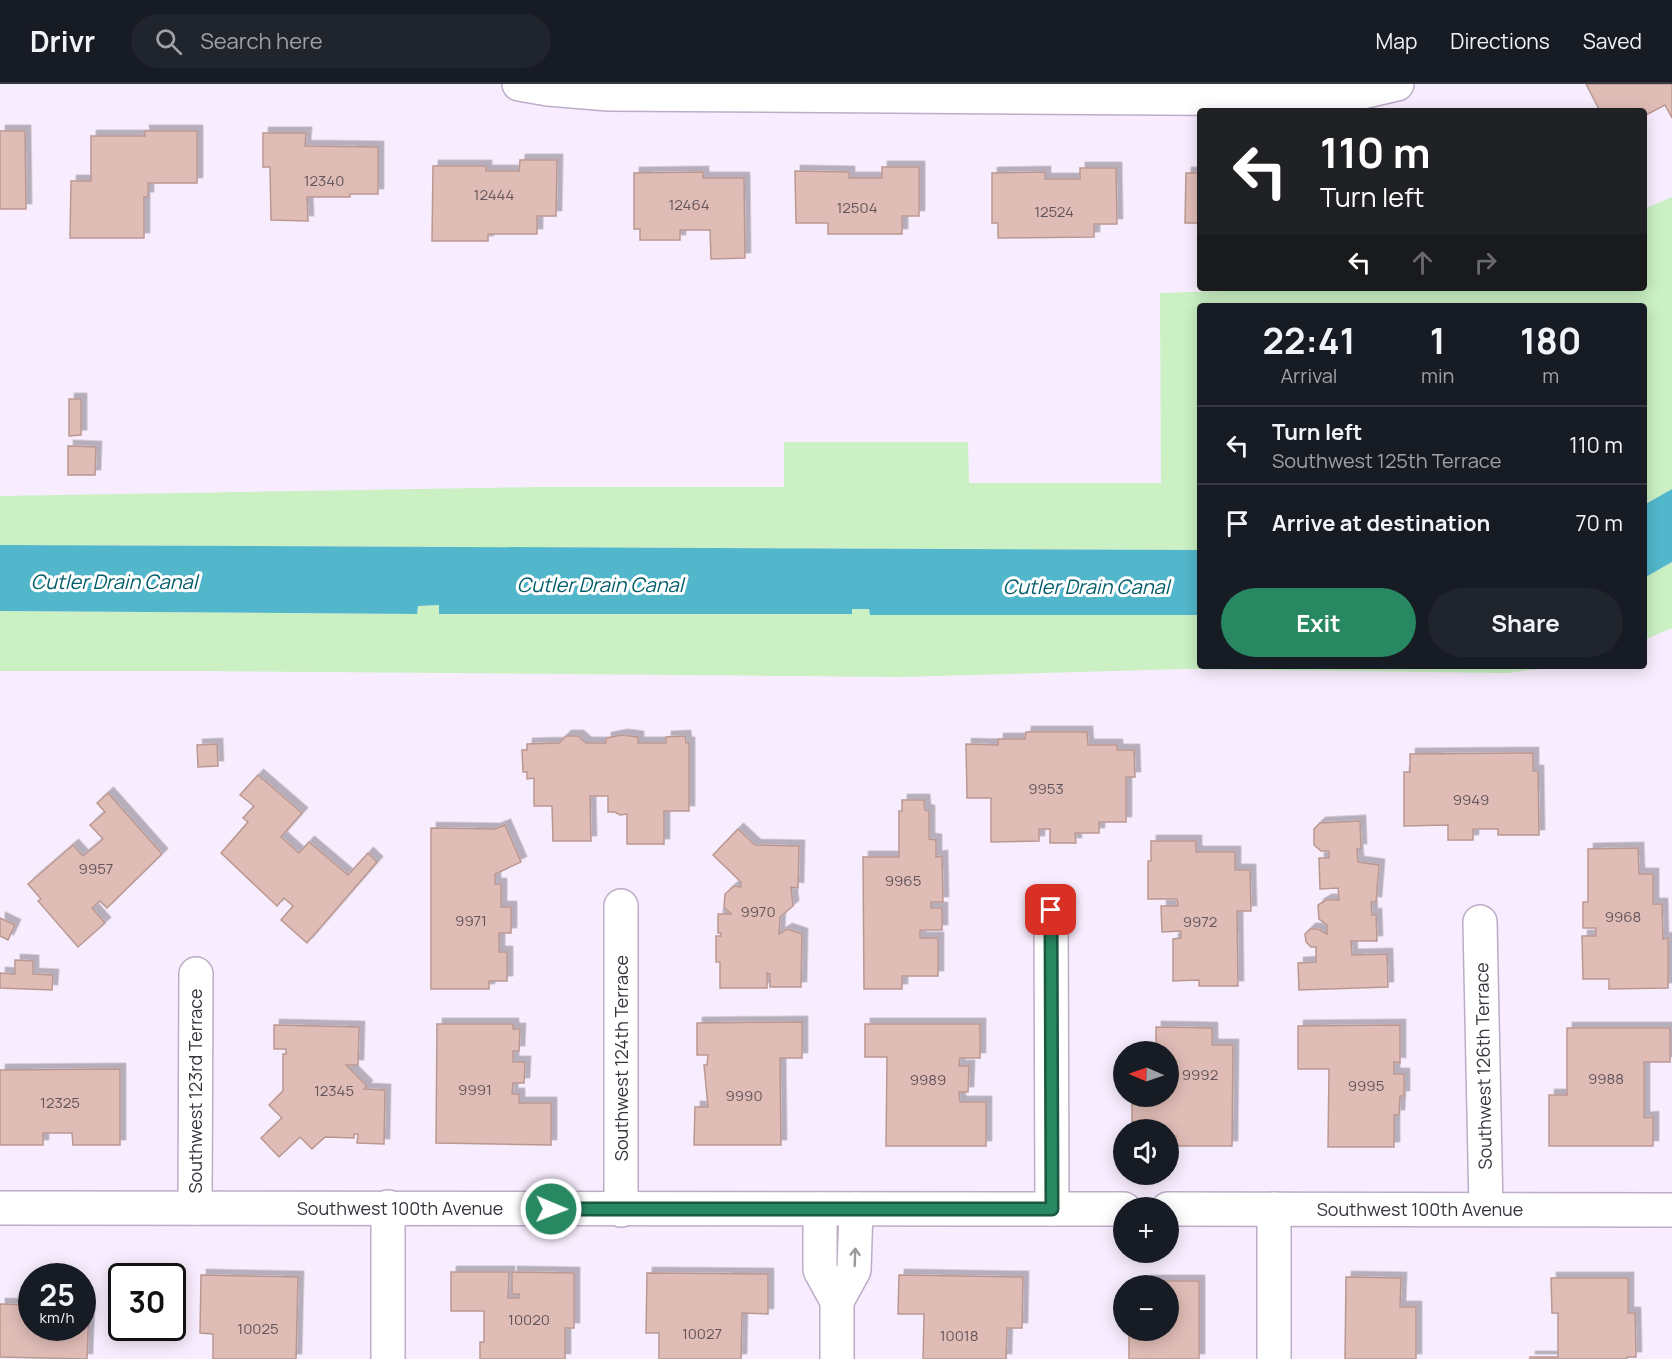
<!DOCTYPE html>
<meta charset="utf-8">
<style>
:root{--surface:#171b24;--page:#20242c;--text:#f1f3f6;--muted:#9ea1a6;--line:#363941;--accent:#288861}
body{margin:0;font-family:Manrope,sans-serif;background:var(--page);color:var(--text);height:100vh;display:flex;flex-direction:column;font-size:22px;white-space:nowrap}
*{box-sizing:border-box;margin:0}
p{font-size:20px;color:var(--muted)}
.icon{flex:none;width:33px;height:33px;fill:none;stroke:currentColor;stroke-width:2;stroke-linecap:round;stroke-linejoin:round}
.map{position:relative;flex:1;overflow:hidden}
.details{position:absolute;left:1197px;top:219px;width:450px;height:366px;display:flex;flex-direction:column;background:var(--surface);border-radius:6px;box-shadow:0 3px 15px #0003}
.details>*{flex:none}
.hud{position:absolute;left:1197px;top:24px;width:450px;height:183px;border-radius:6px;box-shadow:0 3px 15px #0003;background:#202124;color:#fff;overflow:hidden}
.needle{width:39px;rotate:272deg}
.tools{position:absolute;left:1113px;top:957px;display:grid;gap:12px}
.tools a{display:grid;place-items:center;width:66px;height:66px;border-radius:50%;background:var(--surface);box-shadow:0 3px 15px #0003;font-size:30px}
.speed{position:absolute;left:18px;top:1179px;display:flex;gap:12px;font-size:30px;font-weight:700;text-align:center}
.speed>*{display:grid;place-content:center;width:78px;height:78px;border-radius:50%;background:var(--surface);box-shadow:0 3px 15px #0003;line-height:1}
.speed small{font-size:15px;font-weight:400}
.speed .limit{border:3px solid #111;border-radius:9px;background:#fff;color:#111}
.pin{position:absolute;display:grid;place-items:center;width:51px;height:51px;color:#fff;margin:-26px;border-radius:12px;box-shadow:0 3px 9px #0006}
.me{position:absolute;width:66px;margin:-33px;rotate:91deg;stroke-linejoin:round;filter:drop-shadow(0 0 4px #0008)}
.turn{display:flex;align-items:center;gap:21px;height:126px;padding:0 24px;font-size:27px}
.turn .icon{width:78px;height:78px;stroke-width:2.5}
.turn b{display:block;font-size:42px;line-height:51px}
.lanes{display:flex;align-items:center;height:57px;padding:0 24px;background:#0003;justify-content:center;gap:30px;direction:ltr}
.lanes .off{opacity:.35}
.eta{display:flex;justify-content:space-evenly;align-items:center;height:102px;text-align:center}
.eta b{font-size:36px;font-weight:700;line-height:42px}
.primary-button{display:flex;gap:12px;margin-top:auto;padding:12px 24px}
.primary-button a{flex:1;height:69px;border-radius:36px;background:var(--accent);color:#fff;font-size:24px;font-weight:700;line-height:69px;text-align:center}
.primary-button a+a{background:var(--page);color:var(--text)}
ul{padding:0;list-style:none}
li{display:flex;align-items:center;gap:18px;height:78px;padding:0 24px;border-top:2px solid var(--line)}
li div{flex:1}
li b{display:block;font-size:22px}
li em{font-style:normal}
header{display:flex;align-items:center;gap:36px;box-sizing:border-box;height:84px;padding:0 30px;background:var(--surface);border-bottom:2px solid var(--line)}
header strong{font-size:28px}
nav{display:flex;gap:33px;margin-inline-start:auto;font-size:21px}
.search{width:420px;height:54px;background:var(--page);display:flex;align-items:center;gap:15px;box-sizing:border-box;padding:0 21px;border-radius:33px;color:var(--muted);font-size:22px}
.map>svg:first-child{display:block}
</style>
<header>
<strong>Drivr</strong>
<div class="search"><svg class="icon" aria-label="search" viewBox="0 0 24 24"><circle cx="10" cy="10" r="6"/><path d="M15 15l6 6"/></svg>Search here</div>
<nav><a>Map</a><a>Directions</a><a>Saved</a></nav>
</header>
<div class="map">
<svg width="1672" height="1275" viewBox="0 0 1672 1275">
<defs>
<filter id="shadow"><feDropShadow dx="5.5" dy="-5.5" stdDeviation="0" flood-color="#0004"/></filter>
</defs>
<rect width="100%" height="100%" fill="#f8edfe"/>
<g fill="#caf0c3">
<polygon points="1672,113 1672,405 1644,421 1644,222 1200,222 1200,466 0,461 0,412 542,403 784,403 784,358 968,358 969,399 1161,399 1160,209 1325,204 1644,204 1644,125"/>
<polygon points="1672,478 1672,544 1644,556 1644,494"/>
<polygon points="440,521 439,530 851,530 852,525 869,525 870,531 1200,531 1200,582 1562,582 1507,589 1184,585 901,593 208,587 0,587 0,527 417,530 418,522"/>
</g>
<g fill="#53b7cb">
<polygon points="1672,405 1672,478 1644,494 1644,421"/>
<polygon points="0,461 1200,466 1200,531 870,531 869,525 852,525 852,530 439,530 439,521 418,522 417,530 0,527"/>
</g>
<g fill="#e0bcb6" stroke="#ba9892" stroke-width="1.5" filter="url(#shadow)">
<polygon points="1586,0 1672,0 1672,34 1665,21 1644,32 1644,27 1600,27"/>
<polygon points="0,47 25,47 26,125 0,125"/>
<polygon points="144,47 197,47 197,99 148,99 148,113 144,113 144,154 70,154 71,97 91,97 91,52 145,52"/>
<polygon points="263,49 306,49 305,62 378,63 378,110 350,110 350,113 307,113 308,137 271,136 270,83 263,83"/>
<polygon points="520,76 557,76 556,132 537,132 537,150 488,150 488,157 432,157 433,82 486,82 486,87 519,87"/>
<polygon points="882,83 919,83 919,132 902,132 902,150 828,150 828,139 796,139 795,87 849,88 849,94 882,94"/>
<polygon points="1080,84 1116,84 1117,140 1094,140 1094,153 998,154 998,139 992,139 992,89 1045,88 1045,95 1080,95"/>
<polygon points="703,88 703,94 744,94 745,174 711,175 710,146 680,146 680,156 640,156 640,145 634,145 634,89"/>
<polygon points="1186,89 1200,89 1200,139 1185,139"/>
<polygon points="69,315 81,315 81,351 69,352"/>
<polygon points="68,362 96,363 95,391 68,391"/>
<polygon points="1026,648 1087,648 1088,661 1117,661 1117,666 1134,666 1135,693 1126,693 1126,738 1099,738 1099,749 1075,749 1076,759 1050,759 1050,745 1039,745 1039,757 991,758 991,714 967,714 966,660 998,661 998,655 1025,655"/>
<polygon points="622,651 638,653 638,659 666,659 666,653 685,652 686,659 689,659 689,727 664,727 664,760 627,760 627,730 620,731 615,728 608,728 608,712 590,712 591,757 553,757 552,722 534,722 534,694 527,695 527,688 523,688 522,666 527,666 527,660 559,659 566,652 578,652 586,659 606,659 606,654"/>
<polygon points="217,660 218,682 198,683 197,661"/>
<polygon points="1533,669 1533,687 1538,687 1539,751 1498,751 1498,745 1473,745 1473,756 1448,756 1448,741 1404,742 1404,688 1410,688 1410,670"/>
<polygon points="258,691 302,729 281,753 299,769 309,758 348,791 368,769 377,778 307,859 281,836 293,822 284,814 277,822 221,769 248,738 243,734 254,722 240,711"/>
<polygon points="108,709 162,770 107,824 100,817 92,824 105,839 78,863 38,817 41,815 28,800 73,761 83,772 103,755 90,741 105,728 97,719"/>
<polygon points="902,716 924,716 925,726 929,727 929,755 936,756 936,773 942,772 943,818 931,818 931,824 942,824 942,846 920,846 920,854 938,854 938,892 902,892 902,905 864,905 863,773 899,773 899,727 902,727"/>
<polygon points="1360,737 1361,765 1357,765 1358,778 1379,781 1376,818 1371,818 1372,831 1376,830 1377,857 1351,857 1352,871 1387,870 1388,903 1299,906 1298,879 1316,878 1316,863 1311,863 1306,858 1305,850 1310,845 1318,845 1327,850 1327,841 1319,835 1318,821 1326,816 1339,816 1338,804 1320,805 1319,774 1329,774 1329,767 1321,767 1314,761 1314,745 1320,739"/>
<polygon points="505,741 521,778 495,790 495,800 501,800 501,823 511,823 511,849 499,849 499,868 507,868 507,897 489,897 489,905 431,905 431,744 495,745"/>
<polygon points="738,745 755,761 799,762 798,804 791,803 793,822 780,833 779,850 787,845 802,850 801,903 770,903 770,890 767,889 767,904 720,904 720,878 716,878 716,852 721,852 721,849 718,849 718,830 731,830 724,823 725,810 734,802 741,803 741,798 713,771"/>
<polygon points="1151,757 1196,757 1196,768 1235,768 1235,786 1250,786 1251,827 1237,827 1238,902 1199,902 1199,896 1173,897 1173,855 1181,854 1181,847 1162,848 1161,822 1178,822 1177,815 1148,815 1148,777 1151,777"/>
<polygon points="1638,764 1639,790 1653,790 1653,820 1662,820 1663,855 1668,854 1668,904 1609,905 1609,895 1583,895 1582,852 1596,852 1596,844 1583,844 1583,818 1588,818 1588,765"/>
<polygon points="0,834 15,841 8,856 0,852"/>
<polygon points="15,876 33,877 33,890 53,891 52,906 0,904 0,889 15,890"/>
<polygon points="802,938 802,974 780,974 781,1061 694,1061 695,1023 708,1023 704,981 707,981 708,971 697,971 697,939"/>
<polygon points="437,940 513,940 513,945 520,945 519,967 513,967 513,978 525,978 524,999 513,999 512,1010 519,1010 519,1019 551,1019 551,1061 436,1059"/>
<polygon points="865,940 980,940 980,974 960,974 959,982 969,982 968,1008 959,1008 960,1018 986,1018 986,1062 886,1062 887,973 865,973"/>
<polygon points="274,941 359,943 358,981 346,981 367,1002 364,1005 385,1006 384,1060 357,1059 358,1050 354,1050 354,1054 325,1053 312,1065 300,1053 279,1073 261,1054 282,1034 269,1021 283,1007 283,970 286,970 286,965 274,965"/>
<polygon points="1400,941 1400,979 1394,978 1394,990 1404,990 1404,1012 1400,1012 1399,1031 1394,1031 1394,1063 1328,1063 1329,985 1298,985 1298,942"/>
<polygon points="1156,943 1212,944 1212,961 1233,961 1232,1062 1175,1062 1176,1052 1168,1052 1168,1046 1132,1046 1132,1012 1168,1012 1168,968 1156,968"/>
<polygon points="1567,944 1670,944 1670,978 1644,978 1644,1034 1653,1033 1653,1062 1549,1062 1549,1011 1567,1011"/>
<polygon points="120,985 120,1061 73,1061 72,1049 43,1049 43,1061 0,1061 0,986"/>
<polygon points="451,1188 509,1188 508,1214 519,1214 519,1210 512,1210 512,1188 574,1189 574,1244 565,1244 565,1275 480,1275 480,1258 484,1258 484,1227 451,1227"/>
<polygon points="647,1189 768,1190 768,1230 742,1229 741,1275 659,1275 659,1249 646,1249"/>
<polygon points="201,1191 298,1193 296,1275 213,1275 213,1250 200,1249"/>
<polygon points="899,1191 1023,1193 1022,1244 1007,1244 1006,1275 923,1275 924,1230 898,1230"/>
<polygon points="1346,1193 1401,1194 1400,1223 1416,1223 1416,1275 1345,1275"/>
<polygon points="1551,1194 1628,1194 1628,1229 1635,1229 1636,1273 1627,1273 1627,1275 1530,1275 1530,1273 1558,1273 1558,1229 1552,1229"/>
<polygon points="1145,1197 1199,1197 1199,1275 1129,1275 1129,1246 1168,1246 1168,1202 1145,1202"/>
<polygon points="0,1220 32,1221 32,1244 82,1244 82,1222 89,1222 87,1275 0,1273"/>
</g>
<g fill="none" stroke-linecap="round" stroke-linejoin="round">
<defs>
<g id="minor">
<polyline points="519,0 548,5 609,10 1312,15 1341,13 1397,0"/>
<polyline points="621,822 621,1126"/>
<polyline points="1051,826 1052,1125"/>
<polyline points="1480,838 1486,1125"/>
<polyline points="388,1123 388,1275"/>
<polyline points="0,1124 1124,1125"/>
<polyline points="195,1124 196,890"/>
<polyline points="820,1125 820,1186 837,1217 837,1275"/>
<polyline points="1168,1125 1672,1126"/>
<polyline points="1274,1125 1274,1275"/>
<polyline points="837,1217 854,1186 856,1125"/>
</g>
</defs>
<use href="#minor" stroke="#bdacc7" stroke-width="36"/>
<use href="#minor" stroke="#fff" stroke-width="33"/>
</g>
<defs><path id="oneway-shaft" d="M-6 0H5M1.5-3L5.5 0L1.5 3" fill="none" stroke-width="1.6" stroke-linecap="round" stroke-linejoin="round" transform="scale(1.5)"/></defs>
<use stroke="#9c999e" href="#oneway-shaft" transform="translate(855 1173) rotate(-88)"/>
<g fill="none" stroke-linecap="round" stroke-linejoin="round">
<defs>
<polyline id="route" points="551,1125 1052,1125 1051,826"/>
</defs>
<use href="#route" stroke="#1a583f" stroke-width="15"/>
<use href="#route" stroke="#288861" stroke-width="10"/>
</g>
<g text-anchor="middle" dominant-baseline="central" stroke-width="6" stroke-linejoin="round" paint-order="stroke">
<g font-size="15" fill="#63555b">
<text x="324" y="96">12340</text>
<text x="494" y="110">12444</text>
<text x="689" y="120">12464</text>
<text x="857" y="123">12504</text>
<text x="1054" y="127">12524</text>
<text x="1046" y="704">9953</text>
<text x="1471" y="715">9949</text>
<text x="96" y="784">9957</text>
<text x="903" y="796">9965</text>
<text x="758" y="827">9970</text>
<text x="1623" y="832">9968</text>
<text x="471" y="836">9971</text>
<text x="1200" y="837">9972</text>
<text x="1200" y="990">9992</text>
<text x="1606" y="994">9988</text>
<text x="928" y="995">9989</text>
<text x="1366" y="1001">9995</text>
<text x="475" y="1005">9991</text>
<text x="334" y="1006">12345</text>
<text x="744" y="1011">9990</text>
<text x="60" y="1018">12325</text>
<text x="529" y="1235">10020</text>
<text x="258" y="1244">10025</text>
<text x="702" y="1249">10027</text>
<text x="959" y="1251">10018</text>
</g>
<g font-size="18" fill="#39333d" stroke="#fff">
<text transform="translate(621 974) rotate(-90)">Southwest 124th Terrace</text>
<text transform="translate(1483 982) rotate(-91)">Southwest 126th Terrace</text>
<text transform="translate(195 1007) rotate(-90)">Southwest 123rd Terrace</text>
<text x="400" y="1124">Southwest 100th Avenue</text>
<text x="1420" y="1125">Southwest 100th Avenue</text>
</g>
<g font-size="20" font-style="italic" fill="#025d6b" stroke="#fff">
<text x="114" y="497">Cutler Drain Canal</text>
<text x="600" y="500">Cutler Drain Canal</text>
<text x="1086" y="502">Cutler Drain Canal</text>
</g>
</g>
</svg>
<div class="tools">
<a><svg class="needle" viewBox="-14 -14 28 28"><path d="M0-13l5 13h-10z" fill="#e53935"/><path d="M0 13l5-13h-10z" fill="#9ea1a6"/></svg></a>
<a><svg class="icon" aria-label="sound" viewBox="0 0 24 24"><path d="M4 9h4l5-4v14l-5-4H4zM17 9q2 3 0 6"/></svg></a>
<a>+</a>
<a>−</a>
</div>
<div class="speed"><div>25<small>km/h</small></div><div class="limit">30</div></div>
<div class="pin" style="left:1051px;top:826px;background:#d93025"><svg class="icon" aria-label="arrive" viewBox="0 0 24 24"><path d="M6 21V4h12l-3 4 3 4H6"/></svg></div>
<svg class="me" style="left:551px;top:1125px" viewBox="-20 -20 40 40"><circle r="17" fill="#288861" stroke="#fff" stroke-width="3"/><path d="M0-11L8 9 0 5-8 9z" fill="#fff"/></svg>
<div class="hud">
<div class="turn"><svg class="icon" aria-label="left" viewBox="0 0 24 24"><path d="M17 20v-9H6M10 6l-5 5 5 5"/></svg><div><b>110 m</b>Turn left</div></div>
<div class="lanes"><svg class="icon" aria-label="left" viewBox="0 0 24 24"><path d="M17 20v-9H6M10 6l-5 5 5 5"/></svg><svg class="icon off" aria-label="ahead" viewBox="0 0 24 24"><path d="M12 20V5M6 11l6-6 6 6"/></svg><svg class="icon off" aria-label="right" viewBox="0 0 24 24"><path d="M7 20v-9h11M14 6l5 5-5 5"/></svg></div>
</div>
<section class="details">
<div class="eta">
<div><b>22:41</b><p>Arrival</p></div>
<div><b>1</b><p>min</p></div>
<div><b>180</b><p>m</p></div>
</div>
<ul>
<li><svg class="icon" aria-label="left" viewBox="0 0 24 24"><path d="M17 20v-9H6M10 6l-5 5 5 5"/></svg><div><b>Turn left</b><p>Southwest 125th Terrace</p></div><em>110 m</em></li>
<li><svg class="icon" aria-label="arrive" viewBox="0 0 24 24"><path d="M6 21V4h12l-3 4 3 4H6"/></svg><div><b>Arrive at destination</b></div><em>70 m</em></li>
</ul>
<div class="primary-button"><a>Exit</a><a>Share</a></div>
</section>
</div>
